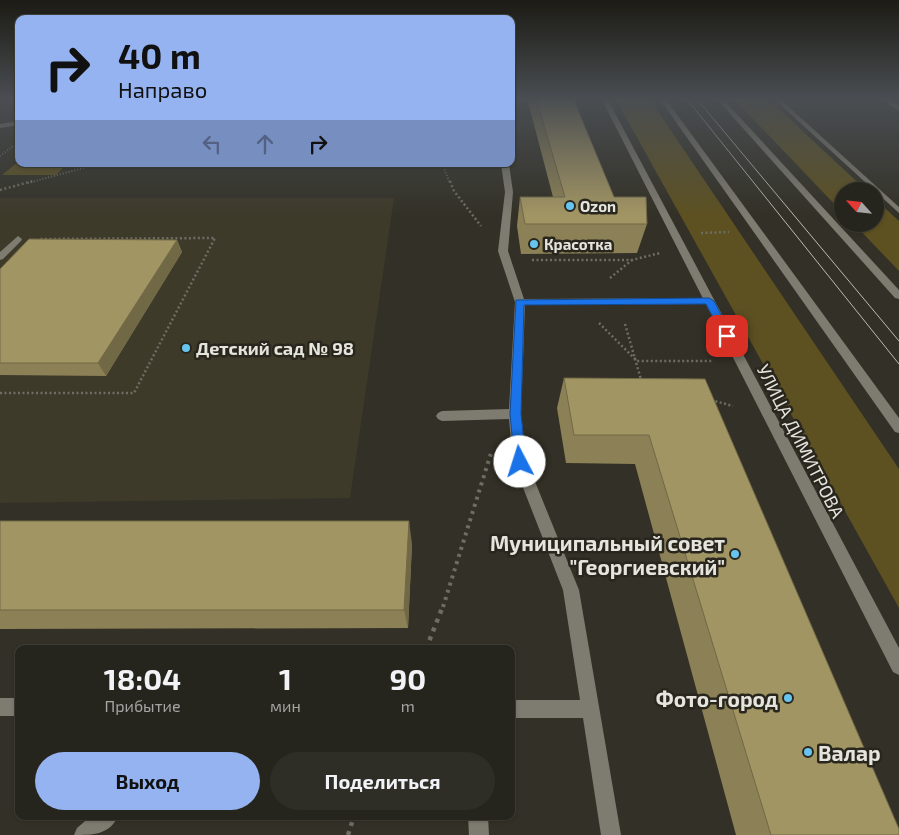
<!DOCTYPE html>
<html lang="ru">
<meta charset="utf-8">
<style>
:root{--surface:#26251d;--page:#2e2d26;--text:#f1f3f6;--muted:#a4a5a4;--line:#42423b;--accent:#95b2f1}
body{margin:0;font-family:"Exo 2",sans-serif;background:var(--page);color:var(--text);height:100vh;display:flex;flex-direction:column;font-size:19px;white-space:nowrap}
*{box-sizing:border-box;margin:0}
p{font-size:16px;color:var(--muted)}
.icon{flex:none;width:28px;height:28px;fill:none;stroke:currentColor;stroke-width:2;stroke-linecap:round;stroke-linejoin:round}
.map{position:relative;flex:1;overflow:hidden}
.sheet{position:absolute;left:15px;top:645px;width:500px;height:175px;display:flex;flex-direction:column;background:var(--surface);border-radius:10px;box-shadow:0 1px 4px #0004,0 0 0 1px var(--line)}
.sheet>*{flex:none}
.top-card{position:absolute;left:15px;top:15px;width:500px;height:152px;border-radius:10px;box-shadow:0 1px 4px #0004,0 0 0 1px var(--line);background:#95b2f1;color:#111;overflow:hidden}
.needle{width:32px;rotate:297deg}
.controls{position:absolute;left:834px;top:182px;display:grid;gap:10px}
.controls a{display:grid;place-items:center;width:50px;height:50px;border-radius:50%;background:var(--surface);box-shadow:0 1px 4px #0004,0 0 0 1px var(--line);font-size:25px}
.pin{position:absolute;display:grid;place-items:center;width:42px;height:42px;color:#fff;margin:-21px;border-radius:10px;box-shadow:0 2px 8px #0006}
.me{position:absolute;width:55px;margin:-28px;rotate:355deg;stroke-linejoin:round;filter:drop-shadow(0 0 4px #0008)}
.turn{display:flex;align-items:center;gap:18px;height:105px;padding:0 20px;font-size:22px}
.turn .icon{width:65px;height:65px;stroke-width:2.5}
.turn b{display:block;font-size:35px;line-height:42px}
.lanes{display:flex;align-items:center;height:48px;padding:0 20px;background:#0003;justify-content:center;gap:25px;direction:ltr}
.lanes .off{opacity:.35}
.eta{display:flex;justify-content:space-evenly;align-items:center;height:85px;text-align:center}
.eta b{font-size:30px;font-weight:700;line-height:35px}
.primary-button{display:flex;gap:10px;margin-top:auto;padding:10px 20px}
.primary-button a{flex:1;height:58px;border-radius:30px;background:var(--accent);color:#111;font-size:20px;font-weight:700;line-height:58px;text-align:center}
.primary-button a+a{background:var(--page);color:var(--text)}
.map>svg:first-child{display:block}
</style>
<div class="map">
<svg width="899" height="835" viewBox="0 0 899 835">
<rect width="100%" height="100%" fill="#333127"/>
<polygon fill="#3e3a2a" points="0,198 394,198 350,498 0,503"/>
<g fill="#5d5122">
<polygon points="615,98 649,98 899,469 899,608"/>
<polygon points="733,98 767,98 867,191 842,191 842,212"/>
<polygon points="19,161 19,164 67,164 56,175 2,175"/>
<polygon points="875,199 899,221 899,271 854,224 875,224"/>
</g>
<g fill="none" stroke-linecap="round" stroke-linejoin="round">
<g stroke="#6e6d64" stroke-width="2" stroke-dasharray="1 2" stroke-linecap="butt">
<polyline points="0,156 13,146"/>
<polyline points="57,164 87,165"/>
<polyline points="442,164 450,183"/>
<polyline points="28,183 98,164"/>
</g>
<g stroke="#6e6d64" stroke-width="2.5" stroke-dasharray="2 2.5" stroke-linecap="butt">
<polyline points="450,181 454,191 481,226"/>
<polyline points="0,190 33,181"/>
<polyline points="701,233 729,232"/>
<polyline points="532,260 632,260 660,253"/>
<polyline points="610,278 632,260"/>
<polyline points="599,323 637,361 712,361"/>
<polyline points="625,324 642,383"/>
<polyline points="0,393 134,393 215,238 38,239"/>
<polyline points="711,400 733,406"/>
</g>
<polyline stroke="#6e6d64" stroke-width="4" stroke-dasharray="3 4.5" stroke-linecap="butt" points="443,607 492,450"/>
<g stroke="#6e6d64" stroke-width="4.5" stroke-dasharray="4 5.5" stroke-linecap="butt">
<polyline points="426,649 443,606"/>
<polyline points="348,835 354,816"/>
</g>
<g fill="#7e7b70" fill-rule="evenodd">
<polygon points="880,98 887,98 899,106 899,111"/>
<polygon points="19,121 19,125 0,128 0,124"/>
<polygon points="501,164 509,164 513,192 508,251 524,299 709,298 714,301 709,304 525,305 521,414 527,462 579,590 621,835 601,835 583,718 511,718 511,700 580,700 563,590 513,462 509,419 442,421 438,419 436,416 438,413 442,411 509,409 515,302 498,251 505,192"/>
<polygon points="18,236 22,239 21,241 3,259 0,260 0,252"/>
<rect x="0" y="698" width="19" height="18"/>
<path d="M91,816H118C110,835 92,835 74,835L77,828Z"/>
<polygon points="468,816 488,816 489,835 469,835"/>
</g>
<g fill="#7e7b70" fill-rule="evenodd">
<polygon points="601,98 607,98 899,648 899,675 893,672"/>
<polygon points="773,98 779,98 899,207 899,213"/>
</g>
<g fill="#7e7b70" fill-rule="evenodd">
<polygon points="659,98 665,98 899,418 899,433 895,432"/>
<polygon points="716,98 722,98 899,290 899,299 895,298"/>
</g>
<g stroke="#bcbab3" stroke-width="1">
<polyline points="686,98 899,364"/>
<polyline points="696,98 899,341"/>
</g>
</g>
<g fill="#8b8056">
<polygon points="527,98 573,98 614,197 647,224 637,253 521,254 517,226 520,197 553,197"/>
<polygon points="177,240 182,252 106,376 0,375 0,269"/>
<polygon points="564,378 705,379 899,835 736,835 635,464 566,463 557,408"/>
<polygon points="0,521 412,544 408,628 0,629"/>
</g>
<g fill="#716846">
<polygon points="177,240 182,252 106,376 98,363"/>
<polygon points="409,521 412,544 408,628 404,610"/>
</g>
<g fill="#a29564" stroke="#716846">
<polygon points="536,98 573,98 614,197 646,197 647,224 525,224 520,197 565,197"/>
<polygon points="29,239 177,240 98,363 0,363 0,269"/>
<polygon points="564,378 705,379 899,829 899,835 771,835 649,435 574,435"/>
<polygon points="0,521 409,521 404,610 0,610"/>
</g>
<linearGradient id="sky" x2="0" y2="1"><stop stop-color="#1c1b15"/><stop offset="0.46" stop-color="#4a4e52"/><stop offset="1" stop-color="#4a4e52" stop-opacity="0"/></linearGradient>
<rect width="899" height="215" fill="url(#sky)"/>
<polygon fill="#1a73e8" stroke="#114b97" points="709,298 714,301 732,336 731,338 724,338 706,304 524,305 521,414 526,462 524,466 515,466 510,414 516,300"/>
<g fill="#66c4ef" stroke="#29271d" stroke-width="2">
<circle cx="570" cy="206" r="5"/>
<circle cx="534" cy="244" r="5"/>
<circle cx="186" cy="348" r="5"/>
<circle cx="735" cy="554" r="5"/>
<circle cx="788" cy="698" r="5"/>
<circle cx="808" cy="752" r="5"/>
</g>
<g text-anchor="middle" dominant-baseline="central" stroke-width="5" stroke-linejoin="round" paint-order="stroke">
<g font-size="15" font-weight="bold" fill="#e5e4dd" stroke="#29271d" text-anchor="start">
<text x="580" y="206">Ozon</text>
<text x="544" y="244">Красотка</text>
</g>
<g font-size="18" font-weight="bold" fill="#e5e4dd" stroke="#29271d" text-anchor="start">
<text x="196" y="348">Детский сад № 98</text>
</g>
<g font-size="18" fill="#e5e4dd" stroke="#29271d">
<text transform="translate(801 441) rotate(63)">УЛИЦА ДИМИТРОВА</text>
</g>
<g font-size="21" font-weight="bold" fill="#e5e4dd" stroke="#29271d" text-anchor="end">
<text x="725" y="542">Муниципальный совет<tspan x="725" dy="24">"Георгиевский"</tspan></text>
<text x="778" y="698">Фото-город</text>
<text x="818" y="752" text-anchor="start">Валар</text>
</g>
</g>
</svg>
<div class="controls">
<a><svg class="needle" viewBox="-14 -14 28 28"><path d="M0-13l5 13h-10z" fill="#e53935"/><path d="M0 13l5-13h-10z" fill="#a4a5a4"/></svg></a>
</div>
<div class="pin" style="left:727px;top:336px;background:#d93025"><svg class="icon" aria-label="arrive" viewBox="0 0 24 24"><path d="M6 21V4h12l-3 4 3 4H6"/></svg></div>
<svg class="me" style="left:520px;top:462px" viewBox="-20 -20 40 40"><circle r="19" fill="#fff"/><path d="M0-13L10 11 0 6-10 11z" fill="#1a73e8"/></svg>
<div class="top-card">
<div class="turn"><svg class="icon" aria-label="right" viewBox="0 0 24 24"><path d="M7 20v-9h11M14 6l5 5-5 5"/></svg><div><b>40 m</b>Направо</div></div>
<div class="lanes"><svg class="icon off" aria-label="left" viewBox="0 0 24 24"><path d="M17 20v-9H6M10 6l-5 5 5 5"/></svg><svg class="icon off" aria-label="ahead" viewBox="0 0 24 24"><path d="M12 20V5M6 11l6-6 6 6"/></svg><svg class="icon" aria-label="right" viewBox="0 0 24 24"><path d="M7 20v-9h11M14 6l5 5-5 5"/></svg></div>
</div>
<section class="sheet">
<div class="eta">
<div><b>18:04</b><p>Прибытие</p></div>
<div><b>1</b><p>мин</p></div>
<div><b>90</b><p>m</p></div>
</div>
<div class="primary-button"><a>Выход</a><a>Поделиться</a></div>
</section>
</div>
